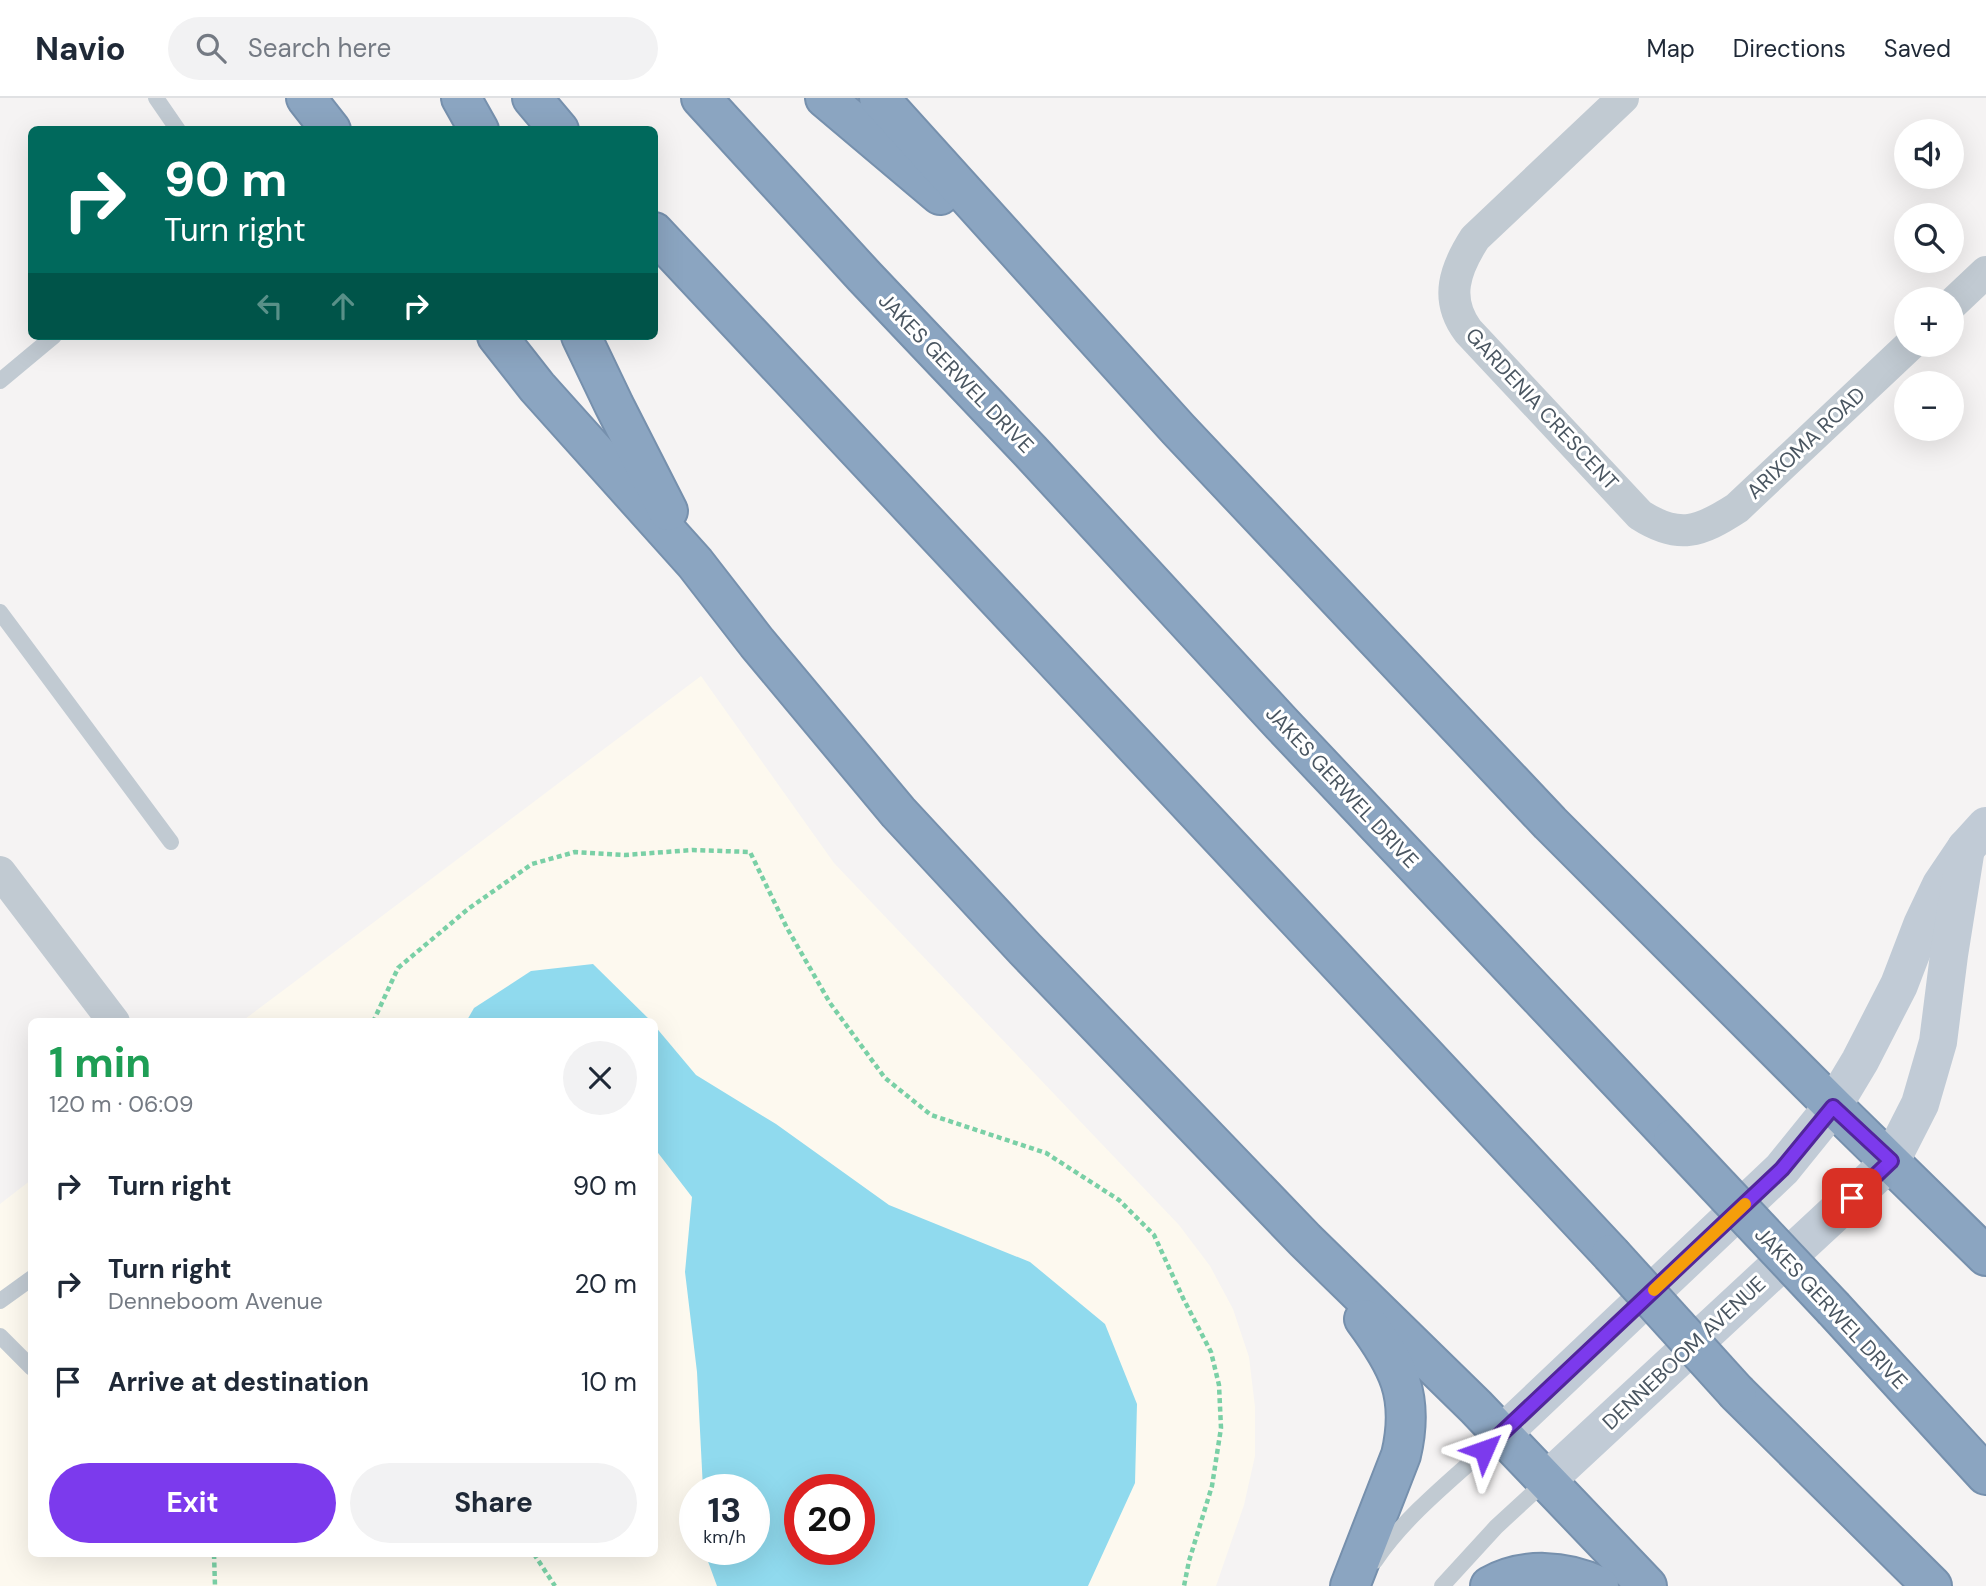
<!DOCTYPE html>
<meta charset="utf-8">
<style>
:root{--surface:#fff;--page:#f2f2f3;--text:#1f2937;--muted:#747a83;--line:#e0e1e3;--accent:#7c3aed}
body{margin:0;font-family:"DM Sans",sans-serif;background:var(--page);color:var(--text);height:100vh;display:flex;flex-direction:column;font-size:26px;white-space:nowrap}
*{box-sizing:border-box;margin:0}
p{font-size:23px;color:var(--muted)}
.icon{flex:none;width:38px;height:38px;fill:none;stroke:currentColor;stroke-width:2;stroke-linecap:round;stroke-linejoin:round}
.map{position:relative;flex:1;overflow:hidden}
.panel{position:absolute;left:28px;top:920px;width:630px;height:539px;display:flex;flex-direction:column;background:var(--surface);border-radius:10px;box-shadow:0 7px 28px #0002}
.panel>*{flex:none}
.banner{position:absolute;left:28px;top:28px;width:630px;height:214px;border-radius:10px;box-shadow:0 7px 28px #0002;background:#00695c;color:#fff;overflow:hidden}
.tools{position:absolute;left:1894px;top:21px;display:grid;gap:14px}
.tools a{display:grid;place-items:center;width:70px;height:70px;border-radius:50%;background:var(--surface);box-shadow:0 7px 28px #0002;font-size:35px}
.speed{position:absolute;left:679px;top:1376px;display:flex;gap:14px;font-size:35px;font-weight:700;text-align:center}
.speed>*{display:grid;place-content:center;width:91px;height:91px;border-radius:50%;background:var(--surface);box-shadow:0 7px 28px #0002;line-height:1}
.speed small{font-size:18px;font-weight:400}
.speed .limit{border:10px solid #d22;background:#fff;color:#111}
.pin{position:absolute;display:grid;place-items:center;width:60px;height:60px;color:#fff;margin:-30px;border-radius:14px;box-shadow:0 4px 10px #0006}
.me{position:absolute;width:77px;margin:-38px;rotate:47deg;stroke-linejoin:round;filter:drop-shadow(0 0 5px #0008)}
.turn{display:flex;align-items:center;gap:24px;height:147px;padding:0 21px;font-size:32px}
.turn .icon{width:91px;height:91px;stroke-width:2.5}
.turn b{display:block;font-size:49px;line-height:60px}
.lanes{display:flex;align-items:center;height:66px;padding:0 21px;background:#0003;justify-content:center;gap:35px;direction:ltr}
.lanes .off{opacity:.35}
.round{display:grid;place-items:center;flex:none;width:74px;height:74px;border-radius:37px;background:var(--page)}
.summary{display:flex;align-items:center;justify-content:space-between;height:119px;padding:0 21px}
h1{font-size:42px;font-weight:700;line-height:52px;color:#1e9e55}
.cta{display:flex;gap:14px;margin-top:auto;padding:14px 21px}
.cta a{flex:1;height:80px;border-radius:42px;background:var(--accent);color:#fff;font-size:28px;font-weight:700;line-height:80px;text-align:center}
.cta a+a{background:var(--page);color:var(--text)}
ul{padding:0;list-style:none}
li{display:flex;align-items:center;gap:21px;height:98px;padding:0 21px}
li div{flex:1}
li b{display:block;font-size:26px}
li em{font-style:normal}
header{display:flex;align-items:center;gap:42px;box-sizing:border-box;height:98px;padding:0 35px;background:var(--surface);border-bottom:2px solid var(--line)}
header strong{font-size:33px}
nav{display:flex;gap:38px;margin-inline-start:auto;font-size:24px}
.search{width:490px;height:63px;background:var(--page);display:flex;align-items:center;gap:18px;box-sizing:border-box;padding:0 24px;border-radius:38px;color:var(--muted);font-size:26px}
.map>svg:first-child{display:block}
</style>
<header>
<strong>Navio</strong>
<div class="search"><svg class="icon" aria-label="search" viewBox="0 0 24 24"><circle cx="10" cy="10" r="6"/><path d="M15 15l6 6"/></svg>Search here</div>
<nav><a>Map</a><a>Directions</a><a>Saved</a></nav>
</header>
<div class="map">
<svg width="1986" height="1488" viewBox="0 0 1986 1488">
<rect width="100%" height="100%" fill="#f5f3f3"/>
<path fill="#fdf9ef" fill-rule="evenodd" d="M701,578L834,765L1179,1127L1210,1168L1233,1211L1249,1259L1255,1309V1358L1244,1407L1216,1488H0V1106L31,1082L32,1456H654V924H241ZM695,1391H754V1451H695ZM800,1391H859V1451H800Z"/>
<g fill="#90daee" fill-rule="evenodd">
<polygon points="593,866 652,924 466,924 474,910 531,873"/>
<path d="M654,927L696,977L776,1026L889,1107L1030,1164L1105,1226L1137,1306L1135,1385L1088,1488H717L706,1458V1451H754V1391H703L697,1274L685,1174L692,1099L655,1051ZM800,1391H859V1451H800Z"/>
</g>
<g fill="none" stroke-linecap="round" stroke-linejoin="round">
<defs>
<g id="highway">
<polyline points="306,0 331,32"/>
<polyline points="461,0 479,32"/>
<polyline points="532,0 559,32"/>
<polyline points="701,0 864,178 1031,354 1281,625 1673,1040"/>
<polyline points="825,0 940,97"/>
<polyline points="879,0 1178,331 1550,725 1833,1008 1986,1158"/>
<polyline points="654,134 1611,1156"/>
<polyline points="497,238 537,289 695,465 757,545 898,714 1025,851 1305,1142 1476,1309 1647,1488"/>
<polyline points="581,238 614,307 668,413"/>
<polyline points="1834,1211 1986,1377"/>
<polyline points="1737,1295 1932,1488"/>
<path d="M1350,1488L1401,1357C1415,1298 1398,1267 1364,1221"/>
<path d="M1490,1488C1524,1469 1565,1472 1599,1488"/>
</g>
</defs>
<use href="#highway" stroke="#7690ad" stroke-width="42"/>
<g stroke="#7ad0a6" stroke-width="4.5" stroke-dasharray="5 3.5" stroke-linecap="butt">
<polyline points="373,924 398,870 468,811 532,766 575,754 625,757 693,752 750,754 787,830 830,905 885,980 931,1017 1046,1055 1119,1102 1154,1137 1183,1200 1211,1254 1219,1287 1221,1330 1212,1388 1189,1463 1184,1488"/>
<polyline points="214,1456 215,1488"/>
<polyline points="534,1456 555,1488"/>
</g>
<g stroke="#c1cad2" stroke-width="16">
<polyline points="156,0 178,32"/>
<polyline points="0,283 54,238"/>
<polyline points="0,514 171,744"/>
<polyline points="0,1203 32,1180"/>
<polyline points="0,1238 32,1270"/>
<path d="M1375,1463C1407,1415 1460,1375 1502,1336"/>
<polyline points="1442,1488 1496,1429 1547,1382"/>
</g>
<g stroke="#c1cad2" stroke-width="32">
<path d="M1623,0L1475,140C1455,171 1444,201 1468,233L1640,417C1679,442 1700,434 1737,410L1910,247"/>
<polyline points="1951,207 1986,174"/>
<polyline points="0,774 114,924"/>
</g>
<g stroke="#c1cbd6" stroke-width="38">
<polyline points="1502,1336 1782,1071 1833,1008 1860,963 1899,887 1922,827 1941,787 1966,750 1986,728"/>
<polyline points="1547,1382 1891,1063 1920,1006 1938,944 1949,857 1966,750"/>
</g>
<use href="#highway" stroke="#8ba5c1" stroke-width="38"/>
<defs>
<g id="highway-bridge">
<polyline points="1673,1040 1834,1211"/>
<polyline points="1611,1156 1737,1295"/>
</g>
</defs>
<use href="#highway-bridge" stroke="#7690ad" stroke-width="42" stroke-linecap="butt"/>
<use href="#highway-bridge" stroke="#8ba5c1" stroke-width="38"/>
</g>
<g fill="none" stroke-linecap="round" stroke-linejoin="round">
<defs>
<polyline id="route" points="1484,1352 1782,1071 1833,1009 1891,1063 1852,1100"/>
</defs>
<use href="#route" stroke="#51269a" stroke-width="18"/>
<use href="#route" stroke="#7c3aed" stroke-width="12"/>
<polyline stroke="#f59e0b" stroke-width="12" points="1654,1192 1745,1106"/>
</g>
<g text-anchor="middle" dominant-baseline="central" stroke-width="6" stroke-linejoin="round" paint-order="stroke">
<g font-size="21" fill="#4a5661" stroke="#fff">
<text transform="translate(956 275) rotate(46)">JAKES GERWEL DRIVE</text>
<text transform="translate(1542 311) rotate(47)">GARDENIA CRESCENT</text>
<text transform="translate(1806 345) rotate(-43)">ARIXOMA ROAD</text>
<text transform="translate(1342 689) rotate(47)">JAKES GERWEL DRIVE</text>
<text transform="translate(1831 1210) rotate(47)">JAKES GERWEL DRIVE</text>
<text transform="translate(1684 1255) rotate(-43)">DENNEBOOM AVENUE</text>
</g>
</g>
</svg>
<div class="tools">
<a><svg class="icon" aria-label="sound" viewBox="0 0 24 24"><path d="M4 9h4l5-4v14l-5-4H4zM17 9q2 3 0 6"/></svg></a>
<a><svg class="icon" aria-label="search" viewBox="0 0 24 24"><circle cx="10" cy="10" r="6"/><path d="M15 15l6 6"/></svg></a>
<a>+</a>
<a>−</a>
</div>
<div class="speed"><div>13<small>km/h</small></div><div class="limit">20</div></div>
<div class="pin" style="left:1852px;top:1100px;background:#d93025"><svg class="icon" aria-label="arrive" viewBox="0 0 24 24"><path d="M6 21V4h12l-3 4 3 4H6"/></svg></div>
<svg class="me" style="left:1484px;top:1352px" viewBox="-20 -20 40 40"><path d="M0-17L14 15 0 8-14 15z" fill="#7c3aed" stroke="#fff" stroke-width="4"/></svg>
<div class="banner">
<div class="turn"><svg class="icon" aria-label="right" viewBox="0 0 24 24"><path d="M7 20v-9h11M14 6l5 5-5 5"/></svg><div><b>90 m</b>Turn right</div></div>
<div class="lanes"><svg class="icon off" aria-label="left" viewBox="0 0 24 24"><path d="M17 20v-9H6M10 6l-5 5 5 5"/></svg><svg class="icon off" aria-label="ahead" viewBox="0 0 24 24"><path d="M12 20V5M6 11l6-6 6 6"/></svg><svg class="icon" aria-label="right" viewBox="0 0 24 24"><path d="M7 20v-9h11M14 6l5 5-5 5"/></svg></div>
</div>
<section class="panel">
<div class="summary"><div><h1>1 min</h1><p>120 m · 06:09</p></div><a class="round"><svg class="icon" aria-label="close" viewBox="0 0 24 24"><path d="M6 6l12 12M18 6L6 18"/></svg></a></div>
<ul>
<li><svg class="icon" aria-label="right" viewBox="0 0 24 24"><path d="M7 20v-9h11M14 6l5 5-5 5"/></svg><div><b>Turn right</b></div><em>90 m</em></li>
<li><svg class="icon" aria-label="right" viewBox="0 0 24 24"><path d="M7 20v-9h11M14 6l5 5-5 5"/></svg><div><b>Turn right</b><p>Denneboom Avenue</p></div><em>20 m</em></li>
<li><svg class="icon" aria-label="arrive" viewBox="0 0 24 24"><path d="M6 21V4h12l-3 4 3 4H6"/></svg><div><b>Arrive at destination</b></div><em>10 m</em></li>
</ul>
<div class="cta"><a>Exit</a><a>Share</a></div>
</section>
</div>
